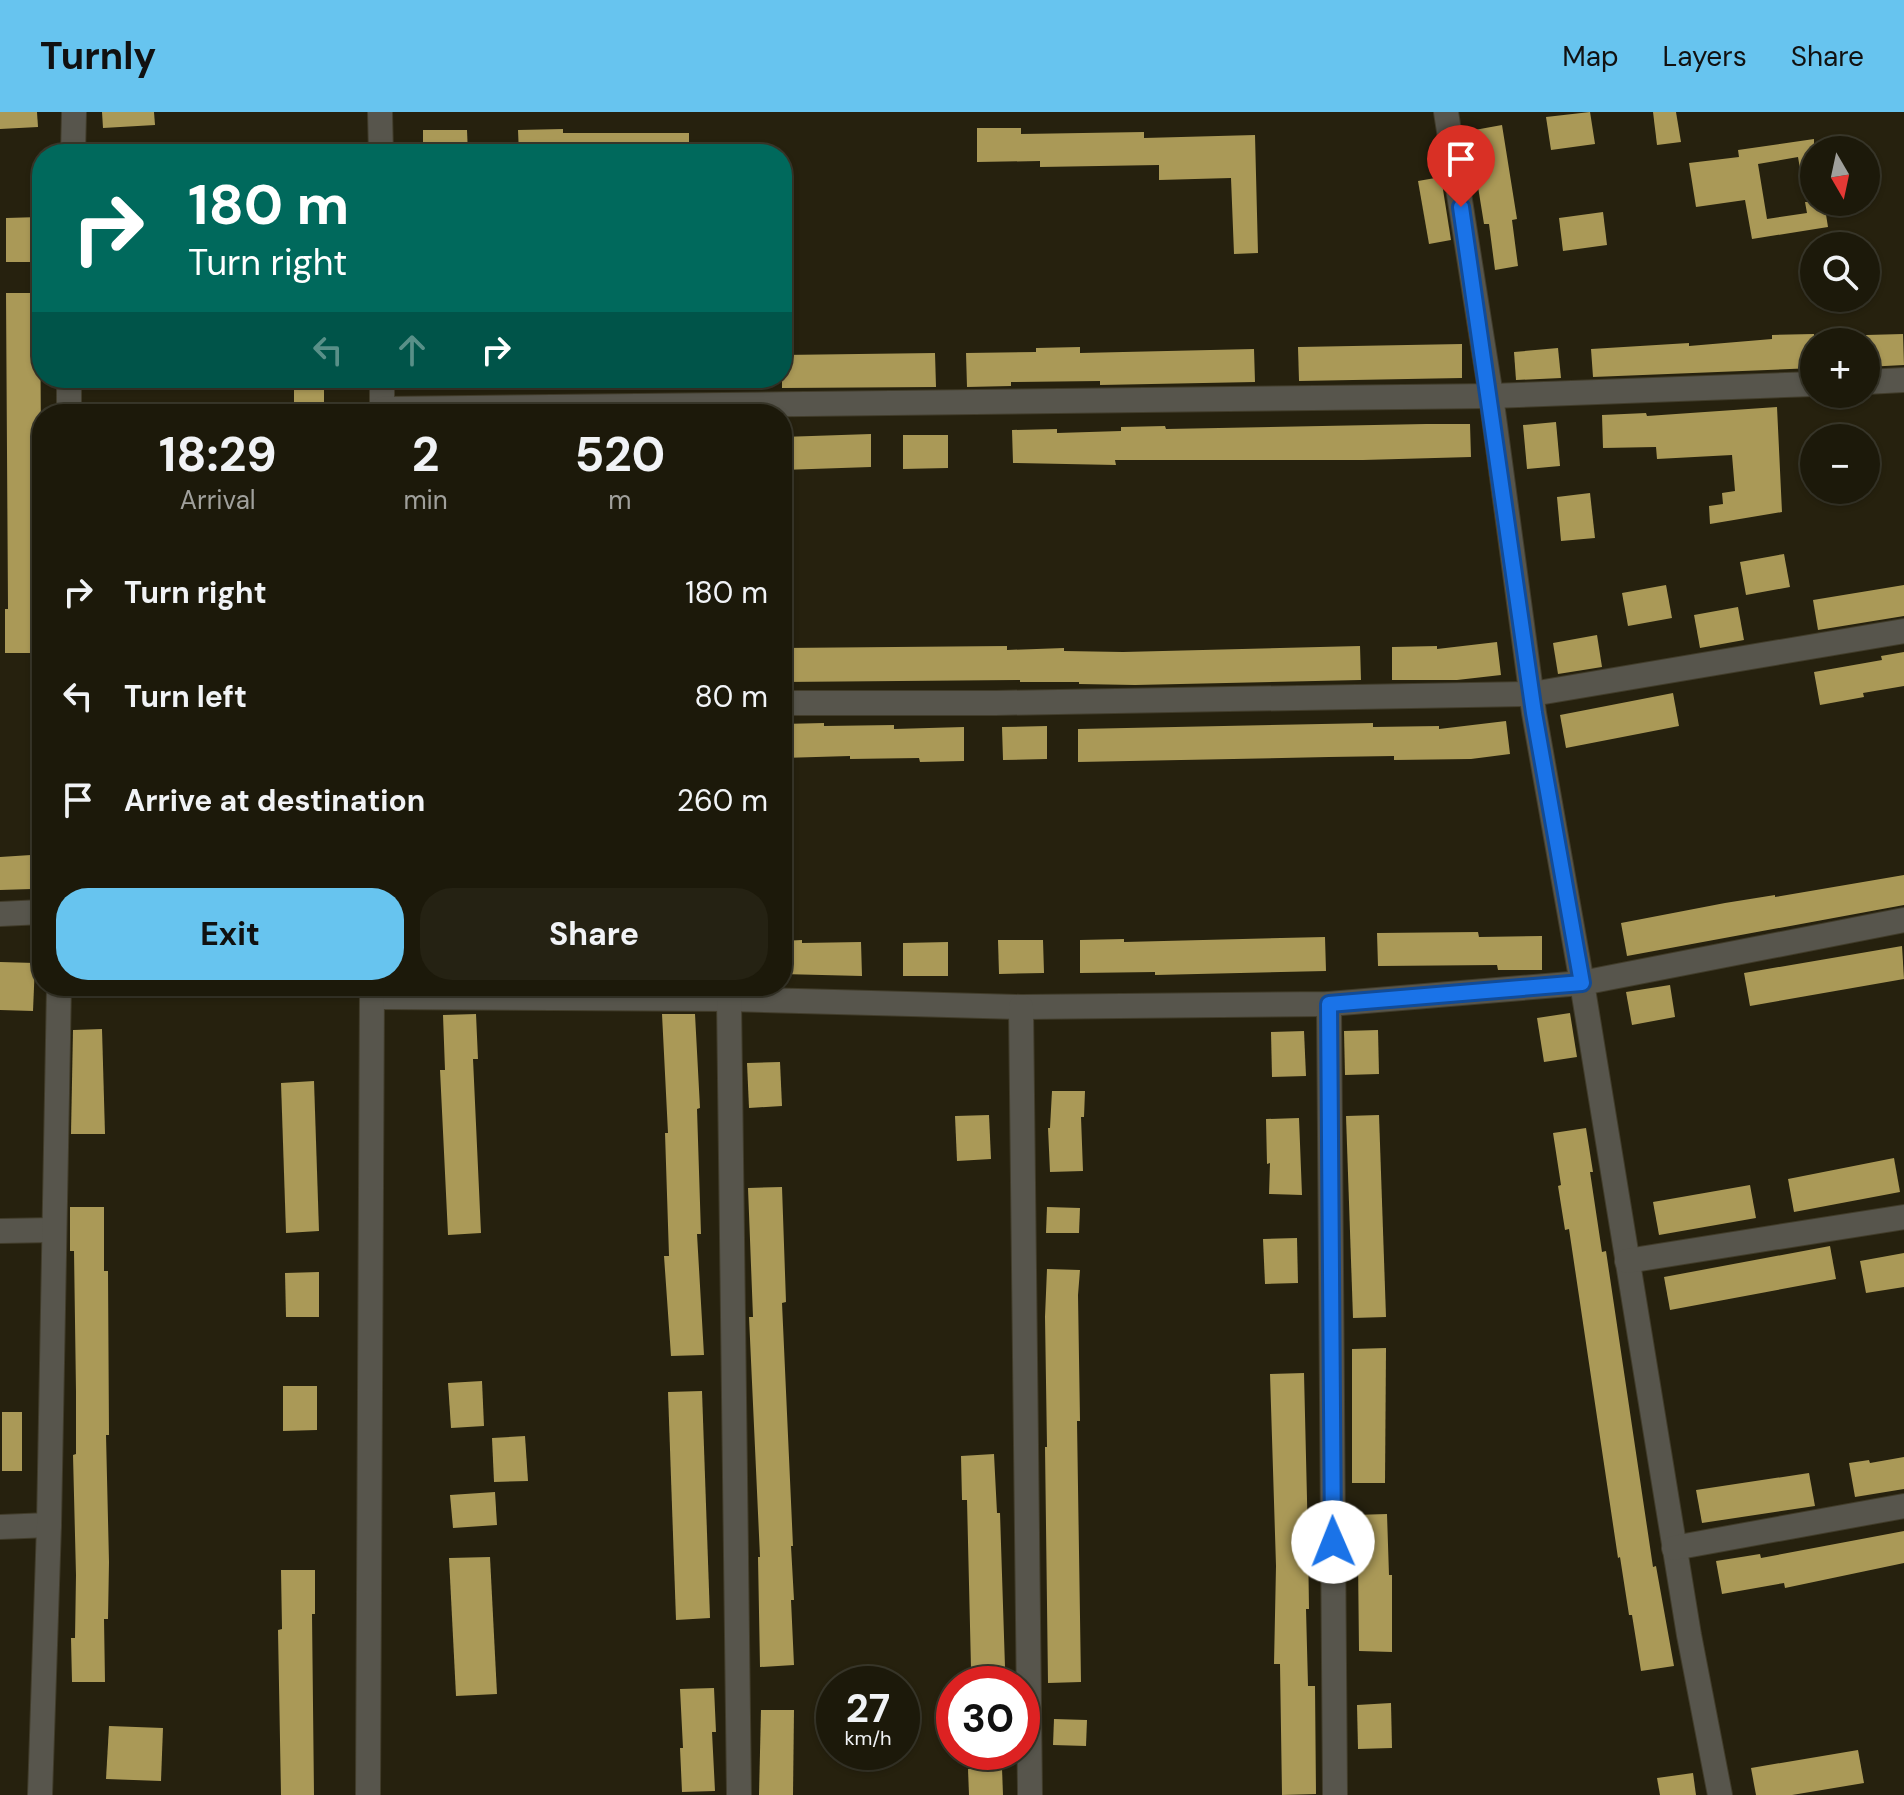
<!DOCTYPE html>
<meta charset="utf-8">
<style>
:root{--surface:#1c190a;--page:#252213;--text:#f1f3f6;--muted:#a0a09c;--line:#3a382b;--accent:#67c4ef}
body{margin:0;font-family:"DM Sans",sans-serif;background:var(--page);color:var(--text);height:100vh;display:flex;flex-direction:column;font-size:30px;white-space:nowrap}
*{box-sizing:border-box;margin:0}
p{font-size:26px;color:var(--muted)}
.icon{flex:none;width:44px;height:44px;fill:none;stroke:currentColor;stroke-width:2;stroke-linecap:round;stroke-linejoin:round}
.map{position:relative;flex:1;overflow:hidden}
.panel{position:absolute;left:32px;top:292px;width:760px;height:592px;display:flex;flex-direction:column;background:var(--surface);border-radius:32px;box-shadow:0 2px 6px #0004,0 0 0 2px var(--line)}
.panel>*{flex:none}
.top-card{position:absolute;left:32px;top:32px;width:760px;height:244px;border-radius:32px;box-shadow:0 2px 6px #0004,0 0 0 2px var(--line);background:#00695c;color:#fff;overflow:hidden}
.needle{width:52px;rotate:171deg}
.controls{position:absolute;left:1800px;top:24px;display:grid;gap:16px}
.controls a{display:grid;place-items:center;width:80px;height:80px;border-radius:50%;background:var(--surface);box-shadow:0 2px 6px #0004,0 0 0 2px var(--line);font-size:40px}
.speed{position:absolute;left:816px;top:1554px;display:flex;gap:16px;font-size:40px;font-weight:700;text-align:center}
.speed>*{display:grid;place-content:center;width:104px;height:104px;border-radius:50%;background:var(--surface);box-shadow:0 2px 6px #0004,0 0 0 2px var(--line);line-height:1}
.speed small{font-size:20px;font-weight:400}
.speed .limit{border:12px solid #d22;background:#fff;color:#111}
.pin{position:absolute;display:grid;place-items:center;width:68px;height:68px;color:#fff;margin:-82px -34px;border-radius:50% 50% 50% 0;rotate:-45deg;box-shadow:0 0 8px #0007}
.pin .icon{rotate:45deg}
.me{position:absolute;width:88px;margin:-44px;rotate:359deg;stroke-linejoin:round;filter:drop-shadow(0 0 6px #0008)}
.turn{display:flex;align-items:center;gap:28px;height:168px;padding:0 24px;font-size:36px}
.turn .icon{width:104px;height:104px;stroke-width:2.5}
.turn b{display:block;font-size:56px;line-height:68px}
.lanes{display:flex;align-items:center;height:76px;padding:0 24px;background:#0003;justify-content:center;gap:40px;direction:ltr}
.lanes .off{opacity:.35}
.eta{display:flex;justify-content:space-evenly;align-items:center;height:136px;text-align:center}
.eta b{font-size:48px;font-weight:700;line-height:56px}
.primary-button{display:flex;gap:16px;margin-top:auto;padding:16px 24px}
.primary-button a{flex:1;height:92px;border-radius:32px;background:var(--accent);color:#111;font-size:32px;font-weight:700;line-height:92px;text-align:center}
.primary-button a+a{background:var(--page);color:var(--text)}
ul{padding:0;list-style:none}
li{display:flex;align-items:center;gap:24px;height:104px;padding:0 24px}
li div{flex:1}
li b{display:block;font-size:30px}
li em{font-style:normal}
header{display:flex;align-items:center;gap:48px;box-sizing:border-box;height:112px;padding:0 40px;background:var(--accent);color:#111}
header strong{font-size:38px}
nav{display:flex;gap:44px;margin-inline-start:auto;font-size:28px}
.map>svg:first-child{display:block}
</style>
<header>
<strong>Turnly</strong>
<nav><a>Map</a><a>Layers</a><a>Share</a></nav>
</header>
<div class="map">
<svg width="1904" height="1683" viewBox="0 0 1904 1683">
<rect width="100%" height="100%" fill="#26210e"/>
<g fill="#aa9957">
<polygon points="0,0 37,0 38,15 0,17"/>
<polygon points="102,0 154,0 155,13 103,16"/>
<polygon points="1590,0 1595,32 1551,38 1546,5"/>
<polygon points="1653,0 1676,0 1681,30 1657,33"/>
<polygon points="1502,13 1517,107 1512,108 1518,154 1495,158 1489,112 1484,112 1469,19"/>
<polygon points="977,16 1021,16 1021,22 1144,20 1144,26 1255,23 1258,141 1234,142 1231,66 1159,68 1159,53 1040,55 1040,49 977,50"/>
<polygon points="563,17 563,21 689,21 689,42 519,42 518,18"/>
<polygon points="423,18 467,18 468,42 423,42"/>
<polygon points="1814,27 1814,85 1805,86 1798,45 1758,52 1767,107 1807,101 1805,90 1824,90 1828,115 1752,127 1745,88 1696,95 1689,51 1739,45 1738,38"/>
<polygon points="1441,65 1451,128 1429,132 1418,69"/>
<polygon points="1603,100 1607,133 1563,139 1559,106"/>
<polygon points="40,105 40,150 6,150 6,106"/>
<polygon points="6,181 40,181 42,475 39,475 39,541 5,541 5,497 8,497"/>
<polygon points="1814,222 1814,256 1593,265 1591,237 1689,231 1689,234 1772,227 1772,223"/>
<polygon points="1903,222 1904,253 1866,255 1866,223"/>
<polygon points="1462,232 1462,266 1299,269 1298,235"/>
<polygon points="1080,235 1080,241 1254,237 1255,270 1100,273 1100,269 1011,270 1011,274 967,275 966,241 1036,240 1036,236"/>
<polygon points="1558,236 1561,266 1516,268 1514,240"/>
<polygon points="935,241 936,275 782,276 782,243"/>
<rect x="294" y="266" width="30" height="36"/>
<polygon points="1777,295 1782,400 1710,412 1709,394 1723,392 1722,381 1735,379 1732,343 1657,347 1656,335 1603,336 1602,303 1646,301 1647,304"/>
<polygon points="1556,310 1560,354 1527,357 1523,313"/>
<polygon points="1426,312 1470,312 1471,345 1363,348 1115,348 1116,353 1013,351 1012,318 1057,317 1057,321 1121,319 1121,315 1165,314 1166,317"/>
<polygon points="871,322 871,355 782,358 782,325"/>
<polygon points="903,323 948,323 948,356 903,357"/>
<polygon points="1590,381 1595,426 1561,429 1557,385"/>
<polygon points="1784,442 1790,475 1746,483 1740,450"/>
<polygon points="1666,473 1672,506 1628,514 1622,481"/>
<polygon points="1904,473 1904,504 1818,518 1813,488"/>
<polygon points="1738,495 1744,528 1700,536 1694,503"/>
<polygon points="1597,523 1602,555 1558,562 1553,531"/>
<polygon points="1497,530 1501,563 1457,568 1392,568 1392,535 1437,534 1437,537"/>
<polygon points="1007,534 1007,538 1064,536 1064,539 1123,540 1360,534 1361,568 1135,573 1079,572 1079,570 1020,570 1020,568 782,570 782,536"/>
<polygon points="1904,540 1904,574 1863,581 1864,585 1820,593 1814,560 1882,548 1881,544"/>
<polygon points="1673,581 1679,614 1566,636 1560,603"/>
<polygon points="1506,609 1510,642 1471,647 1394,648 1394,644 1329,645 1078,650 1078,617 1373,611 1373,615 1439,614 1439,617"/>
<polygon points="824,611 824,614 894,613 894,617 964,615 964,649 920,650 919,646 850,647 850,644 782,646 782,612"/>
<polygon points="1047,614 1047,647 1003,648 1002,615"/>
<polygon points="31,743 32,777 0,778 0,745"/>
<polygon points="1904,763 1904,793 1627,844 1621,811 1725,791 1775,783 1775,785"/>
<polygon points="1478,820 1479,825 1542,824 1542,858 1498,858 1497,853 1378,854 1377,821"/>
<polygon points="1325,825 1326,859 1155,863 1155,860 1080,861 1080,828 1124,827 1124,830"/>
<polygon points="802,828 802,831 861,830 862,864 782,862 782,829"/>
<polygon points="998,828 1043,828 1044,861 999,862"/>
<polygon points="948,830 948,864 903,864 903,831"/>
<polygon points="1902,834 1904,867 1750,894 1744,861"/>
<polygon points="0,850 35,851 33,899 0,898"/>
<polygon points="1670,873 1675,905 1632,913 1626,880"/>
<polygon points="1570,901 1577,945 1544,950 1537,906"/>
<polygon points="476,902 478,947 473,947 481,1121 448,1123 440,958 445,958 443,903"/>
<polygon points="662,902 695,902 700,996 697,997 701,1122 697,1122 704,1243 671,1244 664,1144 669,1144 665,1021 668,1021"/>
<polygon points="102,917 105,1022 71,1022 73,918"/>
<polygon points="1378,918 1379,962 1345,963 1344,919"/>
<polygon points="1304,919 1306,964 1272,965 1271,920"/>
<polygon points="780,950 782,994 749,996 747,951"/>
<polygon points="314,969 319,1119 286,1121 281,971"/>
<polygon points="1052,979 1085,979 1084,1005 1081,1005 1083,1059 1050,1060 1048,1016 1050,1016"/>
<polygon points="989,1003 991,1047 957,1049 955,1004"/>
<polygon points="1379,1003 1386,1205 1353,1206 1346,1004"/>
<polygon points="1299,1006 1302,1083 1269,1082 1270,1051 1267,1052 1266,1007"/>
<polygon points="1586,1016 1593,1060 1590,1060 1602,1140 1606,1139 1653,1455 1656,1454 1674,1554 1641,1559 1632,1503 1629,1503 1620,1445 1618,1446 1569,1117 1565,1118 1558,1074 1561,1073 1553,1021"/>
<polygon points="1894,1046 1900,1080 1794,1100 1788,1067"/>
<polygon points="1750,1073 1756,1106 1659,1123 1653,1090"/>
<polygon points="782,1075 786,1190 782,1191 793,1434 791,1434 794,1488 791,1488 794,1553 760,1555 758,1445 760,1445 749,1205 753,1205 748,1076"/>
<polygon points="70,1095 104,1095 104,1159 108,1159 109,1323 106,1323 109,1450 108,1507 104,1507 105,1570 72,1570 71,1526 75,1526 76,1463 73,1343 76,1342 76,1279 74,1139 70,1139"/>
<polygon points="1047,1095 1080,1096 1079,1121 1046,1121"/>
<polygon points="1297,1126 1298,1171 1265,1172 1263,1127"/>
<polygon points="1830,1134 1836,1167 1670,1198 1664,1165"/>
<polygon points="1904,1141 1904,1175 1866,1181 1860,1149"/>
<polygon points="1047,1157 1080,1158 1078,1183 1080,1309 1077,1309 1081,1570 1048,1571 1045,1335 1047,1335 1045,1205"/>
<polygon points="319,1160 319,1205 286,1205 285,1161"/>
<polygon points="1386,1236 1385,1371 1352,1371 1352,1237"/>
<polygon points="1304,1261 1308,1429 1309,1497 1306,1497 1308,1574 1315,1574 1316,1682 1282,1683 1280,1552 1274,1552 1276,1454 1270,1262"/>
<polygon points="482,1269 484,1314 451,1316 448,1271"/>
<polygon points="283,1274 317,1274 317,1318 283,1319"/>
<polygon points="702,1279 710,1506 676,1508 668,1280"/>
<rect x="2" y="1300" width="20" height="59"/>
<polygon points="525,1324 528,1369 494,1370 492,1326"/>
<polygon points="994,1342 997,1401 1000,1401 1005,1555 971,1556 967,1388 962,1388 961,1344"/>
<polygon points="1904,1345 1904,1377 1855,1385 1849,1351 1869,1348 1870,1351"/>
<polygon points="1809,1361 1815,1394 1702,1411 1696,1378"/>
<polygon points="495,1380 497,1413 453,1416 450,1383"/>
<polygon points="1387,1402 1389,1463 1392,1463 1392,1540 1359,1539 1358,1447 1355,1447 1354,1403"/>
<polygon points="1904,1419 1904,1451 1785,1476 1784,1471 1722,1482 1716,1449 1760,1442 1761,1446"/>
<polygon points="490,1445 497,1582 456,1584 449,1446"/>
<polygon points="281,1458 315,1458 315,1502 312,1502 314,1683 281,1683 278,1518 282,1517"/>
<polygon points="714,1576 716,1620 712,1620 715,1679 682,1680 680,1636 683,1636 680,1577"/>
<polygon points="1391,1591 1392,1636 1358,1637 1357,1593"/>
<polygon points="761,1598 794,1598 793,1683 759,1683"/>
<polygon points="1054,1607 1087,1608 1086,1634 1053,1633"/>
<polygon points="109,1614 163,1616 161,1669 106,1667"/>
<polygon points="1858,1638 1864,1671 1792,1683 1756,1683 1751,1656"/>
<polygon points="1002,1656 1003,1683 969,1683 968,1657"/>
<polygon points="1693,1661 1696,1683 1660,1683 1657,1666"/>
</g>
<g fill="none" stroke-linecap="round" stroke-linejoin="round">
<defs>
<g id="minor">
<polyline points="380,0 381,42"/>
<polyline points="1446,0 1491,284 1534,601 1582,871 1689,1523 1720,1683"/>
<polyline points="73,42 74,0"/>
<polyline points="382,266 382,302"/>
<polyline points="1866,270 1904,268"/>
<polyline points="382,297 1491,284 1814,272"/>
<polyline points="69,302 69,266"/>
<polyline points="782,591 995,591 1532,582 1904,519"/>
<polyline points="0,802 42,800"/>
<polyline points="372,885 729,887 1021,895 1329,892 1582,871 1904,808"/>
<polyline points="729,887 739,1683"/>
<polyline points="1329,892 1335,1683"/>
<polyline points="1021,895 1030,1683"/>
<polyline points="0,1119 54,1118"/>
<polyline points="1627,1149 1904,1105"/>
<polyline points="0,1415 49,1413"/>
<polyline points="1674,1436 1904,1394"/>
<polyline points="40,1683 49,1413 59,874"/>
<polyline points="368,1683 372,874"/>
</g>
</defs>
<use href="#minor" stroke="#413c2a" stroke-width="26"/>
<use href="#minor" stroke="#57554c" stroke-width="24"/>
</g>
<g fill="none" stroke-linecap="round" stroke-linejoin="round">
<defs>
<polyline id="route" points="1333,1430 1329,892 1582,871 1534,601 1461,95"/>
</defs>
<use href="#route" stroke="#114b97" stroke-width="20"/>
<use href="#route" stroke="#1a73e8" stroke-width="14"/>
</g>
</svg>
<div class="controls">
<a><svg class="needle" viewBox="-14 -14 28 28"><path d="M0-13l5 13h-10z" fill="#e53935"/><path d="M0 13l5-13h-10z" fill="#a0a09c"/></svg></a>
<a><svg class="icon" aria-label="search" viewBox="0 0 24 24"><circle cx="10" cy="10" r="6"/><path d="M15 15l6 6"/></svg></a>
<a>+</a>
<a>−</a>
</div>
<div class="speed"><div>27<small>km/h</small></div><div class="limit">30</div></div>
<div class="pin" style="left:1461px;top:95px;background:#d93025"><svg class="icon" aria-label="arrive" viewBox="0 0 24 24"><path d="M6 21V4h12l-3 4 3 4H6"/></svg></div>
<svg class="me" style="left:1333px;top:1430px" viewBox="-20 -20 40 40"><circle r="19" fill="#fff"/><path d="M0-13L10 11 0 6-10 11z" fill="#1a73e8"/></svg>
<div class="top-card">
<div class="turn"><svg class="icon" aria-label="right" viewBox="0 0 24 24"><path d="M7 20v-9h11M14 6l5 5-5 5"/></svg><div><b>180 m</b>Turn right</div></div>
<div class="lanes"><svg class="icon off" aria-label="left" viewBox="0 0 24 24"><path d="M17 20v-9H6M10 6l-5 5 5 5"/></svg><svg class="icon off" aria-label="ahead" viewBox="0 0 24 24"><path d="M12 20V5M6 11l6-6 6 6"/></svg><svg class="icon" aria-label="right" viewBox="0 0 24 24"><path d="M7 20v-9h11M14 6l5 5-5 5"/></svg></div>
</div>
<section class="panel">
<div class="eta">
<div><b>18:29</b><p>Arrival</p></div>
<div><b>2</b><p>min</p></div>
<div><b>520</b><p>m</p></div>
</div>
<ul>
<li><svg class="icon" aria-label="right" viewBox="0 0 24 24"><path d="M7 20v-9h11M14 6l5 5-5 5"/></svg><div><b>Turn right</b></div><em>180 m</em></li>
<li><svg class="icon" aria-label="left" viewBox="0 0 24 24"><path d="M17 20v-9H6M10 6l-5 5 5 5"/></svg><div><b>Turn left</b></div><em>80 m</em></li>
<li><svg class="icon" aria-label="arrive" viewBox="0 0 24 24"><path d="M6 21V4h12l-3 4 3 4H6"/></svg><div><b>Arrive at destination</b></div><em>260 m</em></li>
</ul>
<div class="primary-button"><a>Exit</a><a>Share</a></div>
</section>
</div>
